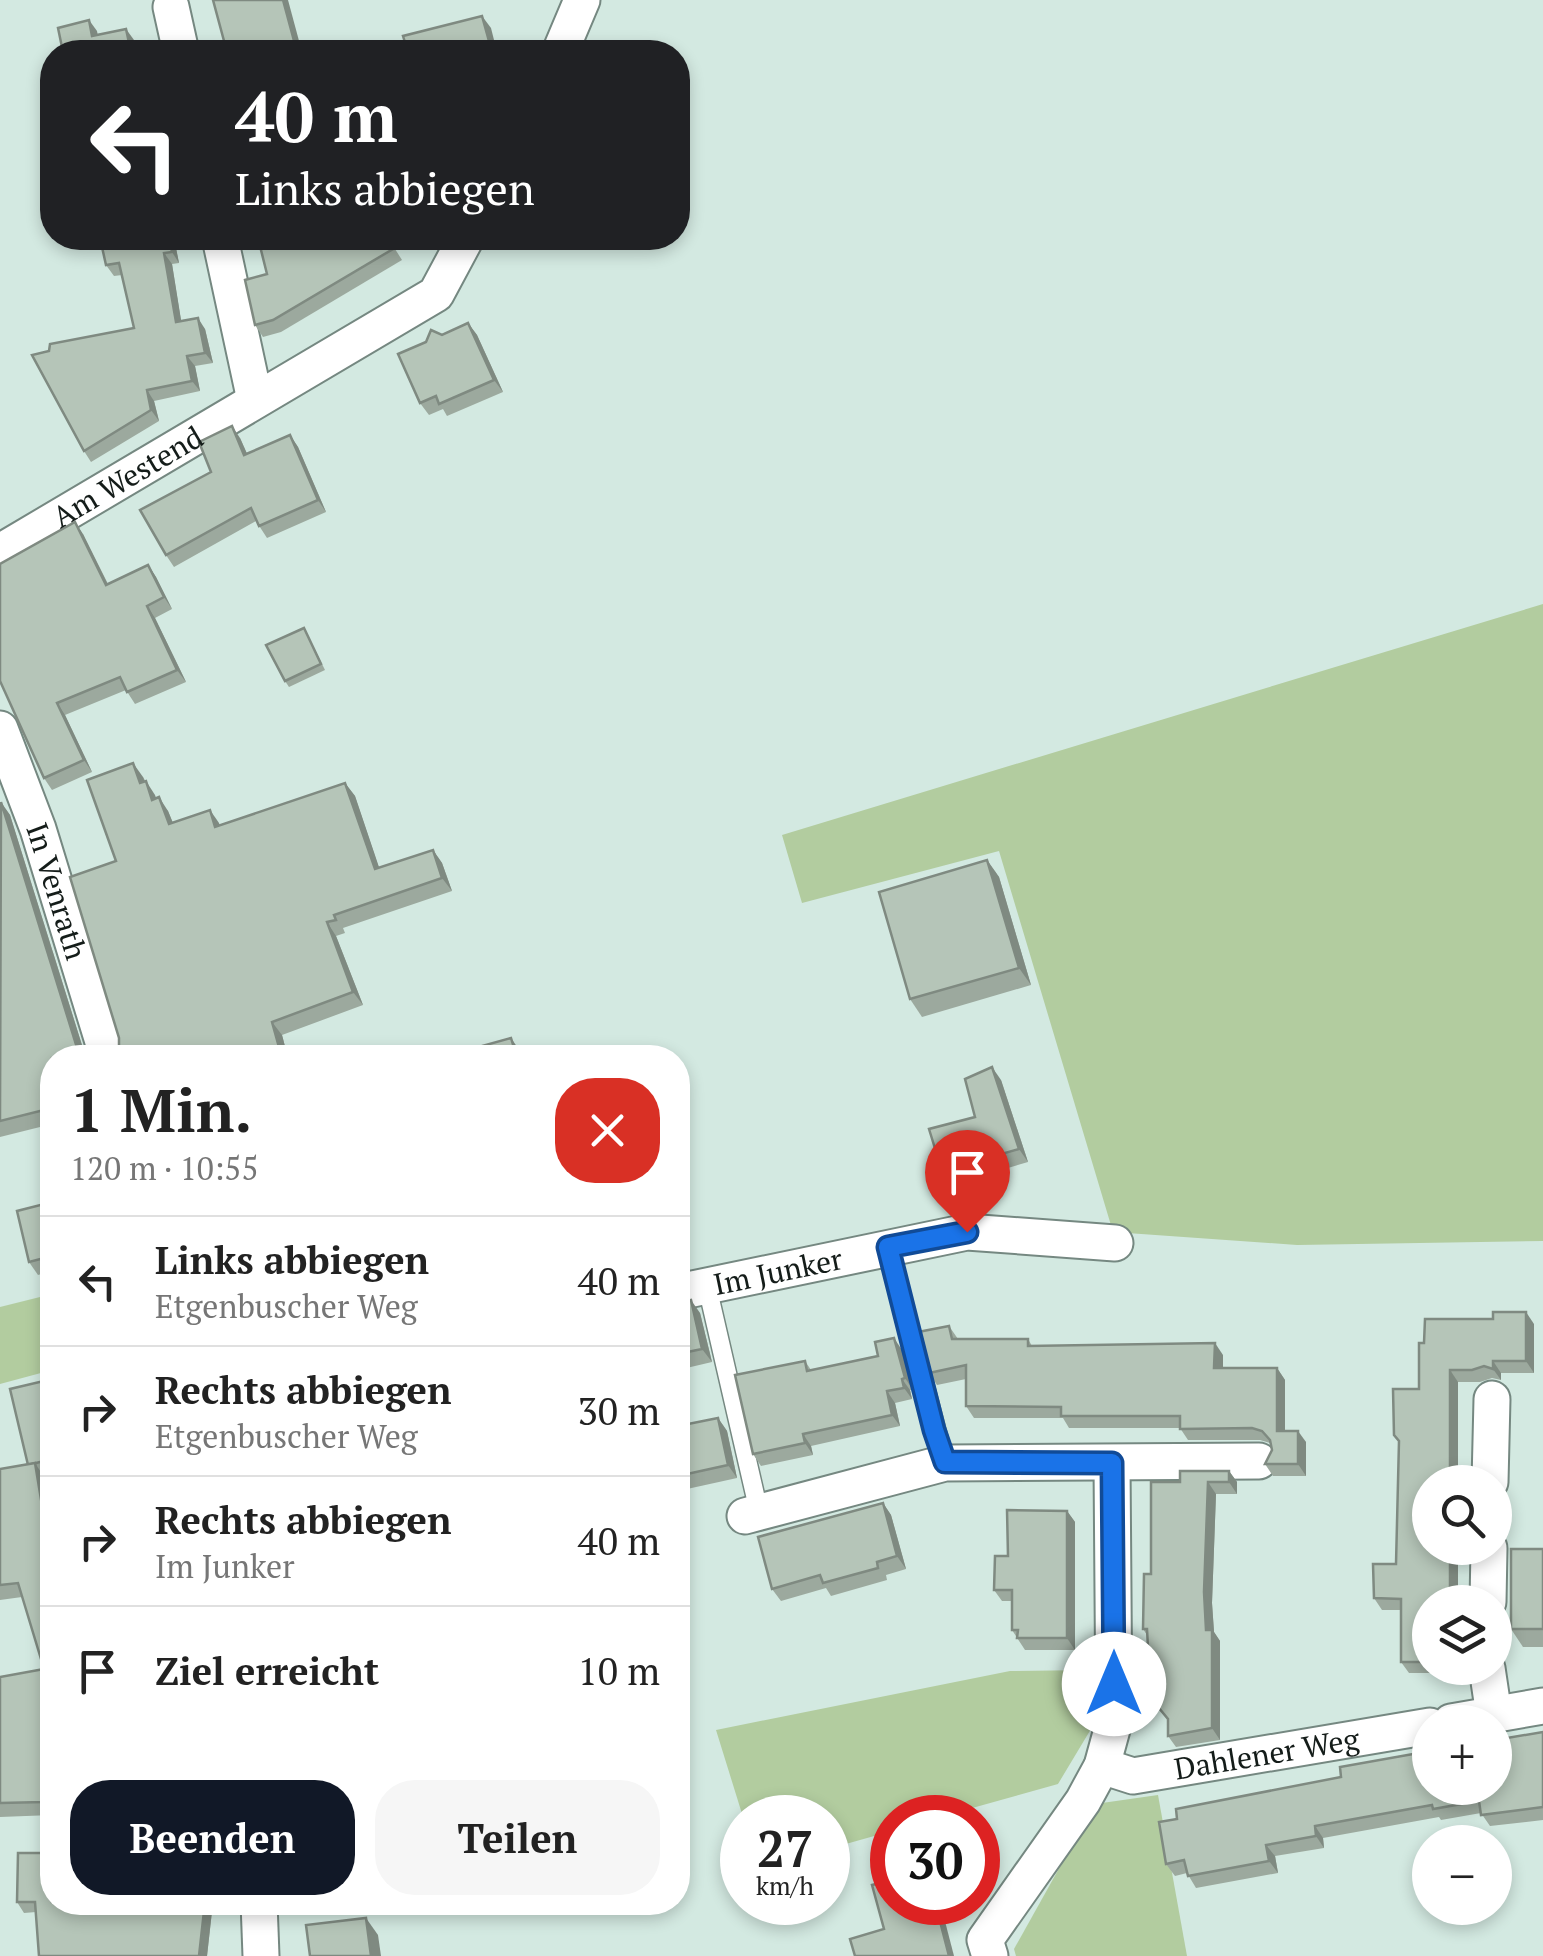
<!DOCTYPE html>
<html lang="de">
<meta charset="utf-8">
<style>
:root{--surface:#fff;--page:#f6f6f6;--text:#222;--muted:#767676;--line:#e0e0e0;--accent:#111827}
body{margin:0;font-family:"PT Serif",serif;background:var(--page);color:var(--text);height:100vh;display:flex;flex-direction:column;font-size:38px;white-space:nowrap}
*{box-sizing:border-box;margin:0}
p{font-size:32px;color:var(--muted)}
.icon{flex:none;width:55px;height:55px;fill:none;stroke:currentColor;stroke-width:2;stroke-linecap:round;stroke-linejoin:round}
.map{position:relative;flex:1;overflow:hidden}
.side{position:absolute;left:40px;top:1045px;width:650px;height:870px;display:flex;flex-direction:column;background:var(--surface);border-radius:40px;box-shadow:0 5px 15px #0003}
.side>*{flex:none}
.guide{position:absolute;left:40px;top:40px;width:650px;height:210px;border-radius:40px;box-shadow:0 5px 15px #0003;background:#202124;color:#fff;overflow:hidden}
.fabs{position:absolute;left:1412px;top:1465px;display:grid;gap:20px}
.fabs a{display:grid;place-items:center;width:100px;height:100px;border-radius:50%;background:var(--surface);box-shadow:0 5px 15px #0003;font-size:50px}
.speed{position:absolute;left:720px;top:1795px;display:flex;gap:20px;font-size:50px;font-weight:700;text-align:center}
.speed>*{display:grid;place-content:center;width:130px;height:130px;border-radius:50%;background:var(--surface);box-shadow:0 5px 15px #0003;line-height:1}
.speed small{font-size:25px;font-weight:400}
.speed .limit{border:15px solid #d22;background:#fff;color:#111}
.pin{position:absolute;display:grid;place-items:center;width:85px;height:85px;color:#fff;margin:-102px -42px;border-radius:50% 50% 50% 0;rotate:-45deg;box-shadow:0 0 10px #0007}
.pin .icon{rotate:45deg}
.me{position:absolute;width:110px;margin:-55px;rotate:0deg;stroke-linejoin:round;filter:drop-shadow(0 0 8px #0008)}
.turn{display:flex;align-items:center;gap:35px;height:210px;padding:0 30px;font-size:45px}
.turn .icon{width:130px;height:130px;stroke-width:2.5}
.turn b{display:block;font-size:70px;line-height:85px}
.round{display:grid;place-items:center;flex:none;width:105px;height:105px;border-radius:40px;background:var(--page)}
.headline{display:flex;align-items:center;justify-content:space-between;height:170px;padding:0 30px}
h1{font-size:60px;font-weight:700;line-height:75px}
.primary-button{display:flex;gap:20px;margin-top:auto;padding:20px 30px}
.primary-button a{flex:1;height:115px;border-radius:40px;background:var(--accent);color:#fff;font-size:40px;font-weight:700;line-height:115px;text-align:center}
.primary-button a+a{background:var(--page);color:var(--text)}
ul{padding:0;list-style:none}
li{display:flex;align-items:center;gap:30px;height:130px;padding:0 30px;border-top:2px solid var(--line)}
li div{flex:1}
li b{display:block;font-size:38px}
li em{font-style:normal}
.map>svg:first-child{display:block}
</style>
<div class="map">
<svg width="1543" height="1956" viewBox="0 0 1543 1956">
<rect width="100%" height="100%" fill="#d3e9e1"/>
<g fill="#b2cc9f">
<polygon points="1543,604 1543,1241 1297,1245 1113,1232 999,851 802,903 782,835"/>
<polygon points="52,1294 52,1370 0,1384 0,1307"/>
<polygon points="1090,1670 1094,1724 1058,1784 940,1817 892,1818 892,1831 828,1849 828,1818 743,1817 716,1730 1010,1671"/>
<polygon points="1158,1795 1187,1956 1016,1956 1014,1949 1095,1804"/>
</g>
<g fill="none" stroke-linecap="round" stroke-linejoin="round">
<defs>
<g id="service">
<polyline points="888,1247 945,1463"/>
<polyline points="707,1286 759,1512"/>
</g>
<g id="minor">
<polyline points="171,7 181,52"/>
<polyline points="560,52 582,0"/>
<polyline points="220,238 255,400"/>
<path id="s1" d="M0,552L436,294L466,238"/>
<path id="s2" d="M0,729L38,829L108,1058"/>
<path id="s3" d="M678,1292L967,1232L1115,1243"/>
<polyline points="1490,1482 1492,1399"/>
<polyline points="745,1516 945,1463 1259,1461"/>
<polyline points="1488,1602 1489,1548"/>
<polyline points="1487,1668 1494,1715"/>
<polyline points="1451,1722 1543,1706"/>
<path id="s4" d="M1102,1766L1133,1776L1430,1726"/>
<polyline points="259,1902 261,1956"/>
<polyline points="990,1956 985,1940 1083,1801 1102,1766 1114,1722 1112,1463"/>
</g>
</defs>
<use href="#service" stroke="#758881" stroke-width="21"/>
<use href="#minor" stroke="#758881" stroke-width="39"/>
<use href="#service" stroke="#fff" stroke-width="18"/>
<use href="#minor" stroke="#fff" stroke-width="35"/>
</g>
<g fill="#9ca99e">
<polygon points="174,238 179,263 172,264 181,321 205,329 213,363 195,366 200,391 154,401 159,421 91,462 84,451 134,328 122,275 114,276 106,265"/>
<polygon points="388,238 402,260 281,332 263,337 255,325"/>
<polygon points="468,323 477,335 503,392 447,416 443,409 429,415 420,403 442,335"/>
<polygon points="290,435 298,447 326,512 267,538 256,521 174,567 166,555 211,472 240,438 247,454"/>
<polygon points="83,534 108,584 148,565 156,577 172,609 155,618 186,682 135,704 126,690 65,715 92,772 52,790 44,778"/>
<polygon points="304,628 325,670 289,687 285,681"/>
<polygon points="143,777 156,799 168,811 173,823 219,825 345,783 355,796 379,868 433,850 442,863 452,891 343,928 345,933 336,936 363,1005 282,1035 288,1058 112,1058 119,1050 116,861"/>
<polygon points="0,802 10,815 86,1058 52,1058 52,1124 0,1137"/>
<polygon points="987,860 999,877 1031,985 922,1017 910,999"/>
<polygon points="1001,1080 1028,1162 951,1185 942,1171"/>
<polygon points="52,1202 52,1271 38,1275 29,1262"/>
<polygon points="678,1303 700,1313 712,1362 678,1370"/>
<polygon points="1534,1324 1534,1373 1501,1373 1501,1380 1492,1378 1480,1382 1458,1382 1458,1482 1430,1482 1430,1548 1458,1548 1458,1602 1430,1602 1430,1668 1458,1668 1458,1673 1409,1673 1401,1662 1401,1610 1382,1610 1374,1598 1396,1564 1399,1442 1394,1435 1419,1389 1424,1343"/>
<polygon points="949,1326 958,1339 1028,1339 1032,1346 1223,1355 1223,1368 1277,1368 1285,1380 1285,1431 1306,1442 1306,1476 1273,1476 1265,1464 1272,1450 1270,1443 1260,1440 1188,1440 1180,1428 1069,1428 1063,1418 974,1418 966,1406 966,1379 937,1385 929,1373"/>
<polygon points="902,1350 913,1390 910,1390 912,1399 895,1403 900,1426 811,1446 813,1455 761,1466 753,1454 805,1361 811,1370"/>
<polygon points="52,1379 52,1474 44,1476 52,1524 52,1815 0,1817 0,1677 44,1669 22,1597 0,1600 0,1469 27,1464"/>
<polygon points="718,1418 727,1431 737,1478 678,1491 678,1426"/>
<polygon points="1229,1471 1237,1482 1237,1494 1216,1494 1212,1603 1214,1632 1220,1641 1220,1740 1176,1747 1168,1736 1168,1720 1144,1690 1150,1685 1147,1635 1143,1629 1151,1574 1180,1482"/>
<polygon points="883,1503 891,1515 906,1569 886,1575 887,1580 831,1596 826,1588 781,1601 772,1589"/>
<polygon points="1067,1511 1075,1522 1075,1650 1025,1650 1012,1630 1012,1601 1002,1601 994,1590 1008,1556"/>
<polygon points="1543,1549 1543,1647 1523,1647 1511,1629"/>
<polygon points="1543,1732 1543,1820 1490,1826 1481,1813 1441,1820 1439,1817 1323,1838 1324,1848 1275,1856 1278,1873 1196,1888 1187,1873 1175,1876 1166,1864 1177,1819 1341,1777"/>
<polygon points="18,1853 52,1902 213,1902 207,1956 36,1912 24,1913 17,1902"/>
</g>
<g fill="#7f8a81">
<polygon points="283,0 288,0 302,52 297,52"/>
<polygon points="482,16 491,28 497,52 492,52"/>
<polygon points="89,20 97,31 100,46 92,36"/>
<polygon points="126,29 134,40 136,52 131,52"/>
<polygon points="169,238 174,238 179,263 172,252"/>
<polygon points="164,253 172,264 183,332 176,322"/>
<polygon points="198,318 205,329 213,363 205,353"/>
<polygon points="468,323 477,335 503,392 494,380"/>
<polygon points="187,356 195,366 200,391 192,381"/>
<polygon points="147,390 154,401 159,421 151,410"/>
<polygon points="232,426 240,438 253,467 244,455"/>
<polygon points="290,435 298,447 326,512 318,500"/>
<polygon points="75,522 83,534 114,597 106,585"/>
<polygon points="148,565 156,577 172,609 164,597"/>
<polygon points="147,606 155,618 186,682 177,670"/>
<polygon points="57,703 65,715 92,772 84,760"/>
<polygon points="133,763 143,777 150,797 140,783"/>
<polygon points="146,781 155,795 162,814 152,800"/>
<polygon points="345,783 355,796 384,882 375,869"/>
<polygon points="159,797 168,811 179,838 169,824"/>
<polygon points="1,802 10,815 86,1058 82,1058 78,1051"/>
<polygon points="210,810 219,823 224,840 215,827"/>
<polygon points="433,850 442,863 452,891 442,878"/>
<polygon points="987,860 999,877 1031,985 1019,968"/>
<polygon points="327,922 336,936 363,1005 353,992"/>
<polygon points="272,1022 282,1035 288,1058 282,1058"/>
<polygon points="511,1038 520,1051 522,1058 517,1058"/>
<polygon points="992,1067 1001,1080 1028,1162 1019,1149"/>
<polygon points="691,1300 700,1313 712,1362 702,1349"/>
<polygon points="1526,1312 1534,1324 1534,1373 1526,1361"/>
<polygon points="894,1338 902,1350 913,1390 905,1378"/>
<polygon points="1215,1343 1223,1355 1223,1380 1214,1368"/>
<polygon points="1493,1361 1501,1373 1501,1380 1493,1369"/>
<polygon points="1277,1368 1285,1380 1285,1442 1277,1431"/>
<polygon points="1450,1370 1458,1382 1458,1482 1450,1482"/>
<polygon points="902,1379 910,1390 912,1399 904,1388"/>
<polygon points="887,1391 895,1403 900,1426 892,1415"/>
<polygon points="718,1418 727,1431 737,1478 728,1465"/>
<polygon points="1298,1431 1306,1442 1306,1476 1298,1464"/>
<polygon points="803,1434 811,1446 813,1455 805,1443"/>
<polygon points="35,1463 44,1477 52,1524 52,1552 49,1548"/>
<polygon points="1229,1471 1237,1482 1237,1494 1229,1482"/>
<polygon points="1208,1482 1216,1494 1212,1603 1214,1632 1220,1641 1220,1740 1212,1728 1204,1592"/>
<polygon points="883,1503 891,1515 906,1569 897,1556"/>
<polygon points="1067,1511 1075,1522 1075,1650 1067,1638"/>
<rect x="1450" y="1548" width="8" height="54"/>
<polygon points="43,1791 52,1804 52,1815 43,1802"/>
<polygon points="1315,1826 1323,1838 1324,1848 1316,1836"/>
<polygon points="1266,1845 1275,1856 1278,1873 1269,1861"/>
<polygon points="205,1902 213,1902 207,1956 199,1956"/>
<polygon points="935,1902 940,1902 954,1956 949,1956"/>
<polygon points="366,1918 378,1935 381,1956 371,1956"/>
</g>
<g fill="#b5c5b8" stroke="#7f8a81" stroke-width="2.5">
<polygon points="213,0 283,0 297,52 227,52"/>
<polygon points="482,16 492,52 408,52 403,36"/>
<polygon points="89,20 92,36 126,29 131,52 63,52 58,28"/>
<polygon points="100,238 169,238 172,252 164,253 176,322 198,318 205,353 187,356 192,381 147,390 151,410 84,451 32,355 49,351 50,344 134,328 119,263 106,265"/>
<polygon points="258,238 387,238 393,249 273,320 255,325 245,280 267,274"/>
<polygon points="468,323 494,380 439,404 436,396 420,403 398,354 426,342 431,330 442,335"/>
<polygon points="232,426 244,455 290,435 318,500 259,526 251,508 166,555 140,510 211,472 199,442"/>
<polygon points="75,522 106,585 148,565 164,597 147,606 177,670 127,692 120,677 57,703 84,760 44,778 0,681 0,564"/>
<polygon points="304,628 321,664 285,681 266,645"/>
<polygon points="133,763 140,783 146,781 152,800 159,797 169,824 210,810 215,827 345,783 375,869 433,850 442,878 334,915 336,920 327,922 353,992 272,1022 282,1058 112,1058 119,1050 119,1038 70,877 116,861 87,780"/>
<polygon points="1,802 78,1051 82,1058 52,1058 52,1108 0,1121"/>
<polygon points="987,860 1019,968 910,999 879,892"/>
<polygon points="511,1038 517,1058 439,1058"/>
<polygon points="393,1049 396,1058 362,1058"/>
<polygon points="992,1067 1019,1149 942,1171 929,1129 975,1117 965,1079"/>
<polygon points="52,1202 52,1256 29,1262 17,1211"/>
<polygon points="691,1300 702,1349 678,1354 678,1303"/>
<polygon points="1493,1312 1526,1312 1526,1361 1493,1361 1493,1369 1484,1366 1472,1370 1450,1370 1450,1482 1430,1482 1430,1548 1450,1548 1450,1602 1430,1602 1430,1662 1401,1662 1401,1599 1374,1598 1373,1564 1396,1564 1399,1441 1394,1435 1393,1389 1419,1389 1419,1343 1424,1343 1425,1319 1493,1319"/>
<polygon points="949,1326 952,1339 1028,1339 1028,1346 1215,1343 1214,1368 1277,1368 1277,1431 1298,1431 1298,1464 1265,1464 1272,1450 1270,1440 1262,1431 1252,1428 1180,1429 1180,1416 1061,1416 1061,1407 966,1406 966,1365 929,1373 918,1332"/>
<polygon points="894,1338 905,1378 902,1379 904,1388 887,1391 892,1415 803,1434 805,1443 753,1454 735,1375 805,1361 807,1371 878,1356 875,1342"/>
<polygon points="52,1379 52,1459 28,1465 10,1389"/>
<polygon points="718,1418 728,1465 678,1476 678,1426"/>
<polygon points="35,1463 49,1548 52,1547 52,1791 43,1791 43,1802 0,1803 0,1677 44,1669 18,1583 0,1585 0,1469"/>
<polygon points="1180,1471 1229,1471 1229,1482 1208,1482 1204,1592 1206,1630 1212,1630 1212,1728 1168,1736 1168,1719 1144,1690 1150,1685 1147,1629 1143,1629 1144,1574 1151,1574 1151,1482 1180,1482"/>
<polygon points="883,1503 897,1556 877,1562 878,1568 823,1583 820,1575 772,1589 758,1537"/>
<polygon points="1007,1510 1067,1511 1067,1638 1017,1638 1018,1630 1012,1630 1012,1590 994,1590 995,1556 1008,1556"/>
<rect x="1511" y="1549" width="32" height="80"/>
<polygon points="1543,1732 1543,1807 1481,1815 1479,1801 1433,1809 1432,1805 1315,1826 1316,1836 1266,1845 1269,1861 1188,1876 1184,1860 1166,1864 1159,1822 1177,1819 1176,1809 1341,1777 1340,1767 1430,1751 1430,1788 1495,1788 1495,1740"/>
<polygon points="18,1853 52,1853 52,1902 205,1902 199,1956 39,1956 35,1902 17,1902"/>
<polygon points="892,1880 892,1902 935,1902 949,1956 855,1956 850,1939 884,1929 872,1885"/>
<polygon points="366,1918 371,1956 310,1956 306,1925"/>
</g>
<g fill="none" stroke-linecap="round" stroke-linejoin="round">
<defs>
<polyline id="route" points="967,1232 888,1247 934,1430 945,1462 1112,1463 1114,1684"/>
</defs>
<use href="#route" stroke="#114b97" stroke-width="25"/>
<use href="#route" stroke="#1a73e8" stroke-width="18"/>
</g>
<g text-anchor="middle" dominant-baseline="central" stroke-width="8" stroke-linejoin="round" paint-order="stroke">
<g font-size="30" fill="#141c19" stroke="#d3e9e1">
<text stroke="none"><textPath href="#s1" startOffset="148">Am Westend</textPath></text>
<text stroke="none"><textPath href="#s2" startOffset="172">In Venrath</textPath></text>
<text stroke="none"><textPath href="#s3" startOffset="102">Im Junker</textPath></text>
<text stroke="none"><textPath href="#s4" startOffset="168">Dahlener Weg</textPath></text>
</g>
</g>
</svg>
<div class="fabs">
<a><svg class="icon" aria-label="search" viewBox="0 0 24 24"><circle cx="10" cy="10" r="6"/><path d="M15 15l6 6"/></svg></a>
<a><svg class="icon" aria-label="layers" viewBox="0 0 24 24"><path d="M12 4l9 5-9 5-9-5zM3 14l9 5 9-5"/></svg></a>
<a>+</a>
<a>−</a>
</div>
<div class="speed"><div>27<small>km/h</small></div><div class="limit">30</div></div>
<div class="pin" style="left:967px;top:1232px;background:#d93025"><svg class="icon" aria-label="arrive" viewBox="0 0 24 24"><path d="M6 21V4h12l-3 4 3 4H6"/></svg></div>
<svg class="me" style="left:1114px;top:1684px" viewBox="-20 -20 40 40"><circle r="19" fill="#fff"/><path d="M0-13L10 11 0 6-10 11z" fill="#1a73e8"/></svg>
<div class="guide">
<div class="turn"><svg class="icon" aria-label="left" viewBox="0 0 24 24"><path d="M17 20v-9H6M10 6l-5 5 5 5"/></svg><div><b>40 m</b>Links abbiegen</div></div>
</div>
<section class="side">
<div class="headline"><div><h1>1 Min.</h1><p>120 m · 10:55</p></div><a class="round" style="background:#d93025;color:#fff"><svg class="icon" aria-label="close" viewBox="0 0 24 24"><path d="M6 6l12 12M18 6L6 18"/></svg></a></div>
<ul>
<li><svg class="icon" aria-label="left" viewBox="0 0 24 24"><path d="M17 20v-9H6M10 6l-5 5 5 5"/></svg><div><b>Links abbiegen</b><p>Etgenbuscher Weg</p></div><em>40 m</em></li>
<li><svg class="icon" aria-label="right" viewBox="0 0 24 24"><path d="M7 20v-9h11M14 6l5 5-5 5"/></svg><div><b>Rechts abbiegen</b><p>Etgenbuscher Weg</p></div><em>30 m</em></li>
<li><svg class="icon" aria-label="right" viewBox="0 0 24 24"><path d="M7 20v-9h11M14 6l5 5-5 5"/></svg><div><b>Rechts abbiegen</b><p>Im Junker</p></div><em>40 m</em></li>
<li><svg class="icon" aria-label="arrive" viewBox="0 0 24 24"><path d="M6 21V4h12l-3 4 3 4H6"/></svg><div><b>Ziel erreicht</b></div><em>10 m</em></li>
</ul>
<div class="primary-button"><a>Beenden</a><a>Teilen</a></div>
</section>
</div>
